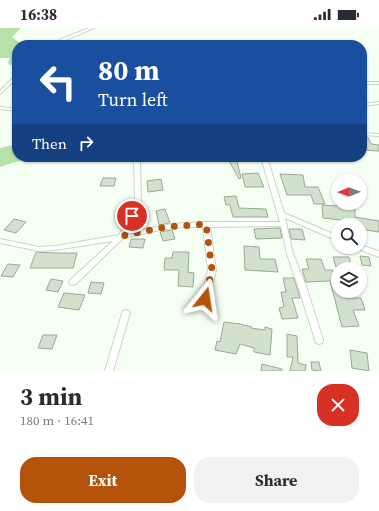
<!DOCTYPE html>
<meta charset="utf-8">
<style>
:root{--surface:#fff;--page:#f2f2f3;--text:#2b2b33;--muted:#7c7c81;--accent:#b45309}
body{margin:0;font-family:"Source Serif 4",serif;background:var(--page);color:var(--text);height:100vh;display:flex;flex-direction:column;font-size:15px;white-space:nowrap}
*{box-sizing:border-box;margin:0}
p{font-size:13px;color:var(--muted)}
.icon{flex:none;width:22px;height:22px;fill:none;stroke:currentColor;stroke-width:2;stroke-linecap:round;stroke-linejoin:round}
.map{position:relative;height:343px;overflow:hidden}
.drawer{display:flex;flex-direction:column;background:var(--surface);flex:1}
.drawer>*{flex:none}
.hud{position:absolute;left:12px;top:12px;width:355px;height:122px;border-radius:16px;box-shadow:0 1px 3px #0004;background:#1a4fa0;color:#fff;overflow:hidden}
.needle{width:26px;rotate:269deg}
.buttons{position:absolute;left:331px;top:146px;display:grid;gap:8px}
.buttons a{display:grid;place-items:center;width:36px;height:36px;border-radius:50%;background:var(--surface);box-shadow:0 1px 3px #0004;font-size:20px}
.pin{position:absolute;display:grid;place-items:center;width:34px;height:34px;color:#fff;margin:-17px;border:2px solid #fff;border-radius:50%;box-shadow:0 1px 4px #0007}
.me{position:absolute;width:44px;margin:-22px;rotate:15deg;stroke-linejoin:round;filter:drop-shadow(0 0 3px #0008)}
.turn{display:flex;align-items:center;gap:14px;height:84px;padding:0 20px;font-size:18px}
.turn .icon{width:52px;height:52px;stroke-width:2.5}
.turn b{display:block;font-size:28px;line-height:34px}
.then{display:flex;align-items:center;height:38px;padding:0 20px;background:#0003;gap:8px;font-size:15px}
.round{display:grid;place-items:center;flex:none;width:42px;height:42px;border-radius:16px;background:var(--page)}
.head{display:flex;align-items:center;justify-content:space-between;height:68px;padding:0 20px}
h1{font-size:24px;font-weight:700;line-height:30px}
.primary-button{display:flex;gap:8px;margin-top:auto;padding:8px 20px}
.primary-button a{flex:1;height:46px;border-radius:16px;background:var(--accent);color:#fff;font-size:16px;font-weight:700;line-height:46px;text-align:center}
.primary-button a+a{background:var(--page);color:var(--text)}
.status{display:flex;justify-content:space-between;align-items:center;height:28px;padding:0 20px;background:var(--surface);direction:ltr}
.status svg{height:11px;fill:currentColor}
.map>svg:first-child{display:block}
</style>
<div class="status"><b>16:38</b><svg viewBox="0 0 49 12"><path d="M0 12V9h3v3zM5 12V6h3v6zM10 12V3h3v9zM15 12V0h3v12zM26 1h20v11H26zM47 4h2v5h-2z"/></svg></div>
<div class="map">
<svg width="379" height="343" viewBox="0 0 379 343">
<rect width="100%" height="100%" fill="#f6fff3"/>
<g fill="#b6e2aa">
<polygon points="0,0 21,0 12,9 23,17 17,17 17,36 10,37 8,35 10,30 0,30"/>
<polygon points="17,116 17,129 32,129 0,139 0,120"/>
</g>
<g fill="#d2e0ce" stroke="#9aa896">
<polygon points="362,109 368,109 371,116 379,117 379,123 362,122"/>
<polygon points="227,129 236,129 241,150 239,151"/>
<polygon points="258,145 264,159 245,159 242,146"/>
<polygon points="280,146 303,147 305,159 318,159 325,176 314,176 311,167 287,167"/>
<polygon points="103,150 116,150 114,158 100,158"/>
<polygon points="161,151 163,162 148,164 147,153"/>
<polygon points="236,168 239,180 266,181 268,189 233,189 230,177 226,177 224,169"/>
<polygon points="337,175 355,175 355,189 379,193 379,204 360,201 360,197 349,197 349,193 323,190 322,177 337,178"/>
<polygon points="165,181 170,195 159,197 156,183"/>
<polygon points="14,191 26,194 16,205 4,202"/>
<polygon points="280,200 282,210 256,211 254,201"/>
<polygon points="289,201 302,201 305,212 291,211"/>
<polygon points="172,202 175,211 163,213 160,204"/>
<polygon points="131,211 145,211 143,220 129,219"/>
<polygon points="244,218 259,219 260,231 275,231 278,244 245,242"/>
<polygon points="36,224 54,225 77,225 73,240 30,240"/>
<polygon points="173,224 189,224 188,244 194,245 193,259 178,258 179,242 164,242 165,230 172,230"/>
<polygon points="360,228 369,229 371,238 362,237"/>
<polygon points="333,229 349,229 352,240 336,239"/>
<polygon points="306,231 321,231 325,242 332,242 338,254 338,263 342,263 345,270 361,270 365,282 353,282 359,298 342,299 330,253 306,254 302,241 309,241"/>
<polygon points="8,236 20,237 13,249 1,248"/>
<polygon points="283,250 294,250 300,270 292,270 298,290 282,291 279,280 284,279 281,264 286,264"/>
<polygon points="51,251 63,253 58,264 46,262"/>
<polygon points="91,254 104,255 101,266 88,265"/>
<polygon points="64,265 85,267 79,282 58,279"/>
<polygon points="224,294 240,296 252,299 251,300 265,302 265,299 272,301 270,327 254,324 254,320 240,316 236,326 215,322 217,313 220,314"/>
<polygon points="287,306 297,308 298,335 306,337 305,343 290,343 293,329 287,329"/>
<polygon points="43,307 57,307 52,321 38,320"/>
<polygon points="350,322 367,325 369,343 352,340"/>
<polygon points="311,334 319,334 321,343 312,342"/>
<polygon points="262,336 282,341 282,343 261,343"/>
</g>
<g fill="none" stroke-linecap="round" stroke-linejoin="round">
<defs>
<g id="minor">
<polygon points="89,0 94,0 61,14 57,17 53,17 59,12"/>
<polygon points="16,47 17,47 17,50 0,66 0,63"/>
<rect x="362" y="54" width="17" height="2"/>
<polygon points="379,74 379,76 362,78 362,76"/>
<polygon points="0,79 17,81 17,83 0,81"/>
<polygon points="362,105 379,106 379,108 362,107"/>
<polygon points="134,129 140,129 141,178 127,205 165,197 184,195 206,194 280,194 261,129 267,129 284,185 338,208 338,213 285,190 293,226 306,258 323,312 322,315 319,316 316,315 315,312 298,258 287,226 281,198 210,199 216,242 209,271 208,273 205,274 202,273 201,271 208,242 203,199 184,199 165,201 123,210 76,256 73,257 70,256 69,254 70,252 113,213 55,222 39,223 0,215 0,211 39,219 55,218 119,207 135,178"/>
<polygon points="360,217 379,223 379,229 358,221 357,219 360,219"/>
<polygon points="126,282 129,283 130,285 113,343 105,343 122,285 123,283"/>
</g>
</defs>
<use href="#minor" stroke="#c8d6c4" stroke-width="2"/>
<use href="#minor" fill="#fff" fill-rule="evenodd"/>
</g>
<g fill="none" stroke-linecap="round" stroke-linejoin="round">
<polyline stroke="#b45309" stroke-width="7" stroke-dasharray="0 12.6" points="132,188 122,208 165,199 206,196 212,242 205,271"/>
</g>
</svg>
<div class="buttons">
<a><svg class="needle" viewBox="-14 -14 28 28"><path d="M0-13l5 13h-10z" fill="#e53935"/><path d="M0 13l5-13h-10z" fill="#7c7c81"/></svg></a>
<a><svg class="icon" aria-label="search" viewBox="0 0 24 24"><circle cx="10" cy="10" r="6"/><path d="M15 15l6 6"/></svg></a>
<a><svg class="icon" aria-label="layers" viewBox="0 0 24 24"><path d="M12 4l9 5-9 5-9-5zM3 14l9 5 9-5"/></svg></a>
</div>
<div class="pin" style="left:132px;top:188px;background:#d93025"><svg class="icon" aria-label="arrive" viewBox="0 0 24 24"><path d="M6 21V4h12l-3 4 3 4H6"/></svg></div>
<svg class="me" style="left:205px;top:271px" viewBox="-20 -20 40 40"><path d="M0-17L14 15 0 8-14 15z" fill="#b45309" stroke="#fff" stroke-width="4"/></svg>
<div class="hud">
<div class="turn"><svg class="icon" aria-label="left" viewBox="0 0 24 24"><path d="M17 20v-9H6M10 6l-5 5 5 5"/></svg><div><b>80 m</b>Turn left</div></div>
<div class="then">Then<svg class="icon" aria-label="right" viewBox="0 0 24 24"><path d="M7 20v-9h11M14 6l5 5-5 5"/></svg></div>
</div>
</div>
<section class="drawer">
<div class="head"><div><h1>3 min</h1><p>180 m · 16:41</p></div><a class="round" style="background:#d93025;color:#fff"><svg class="icon" aria-label="close" viewBox="0 0 24 24"><path d="M6 6l12 12M18 6L6 18"/></svg></a></div>
<div class="primary-button"><a>Exit</a><a>Share</a></div>
</section>
